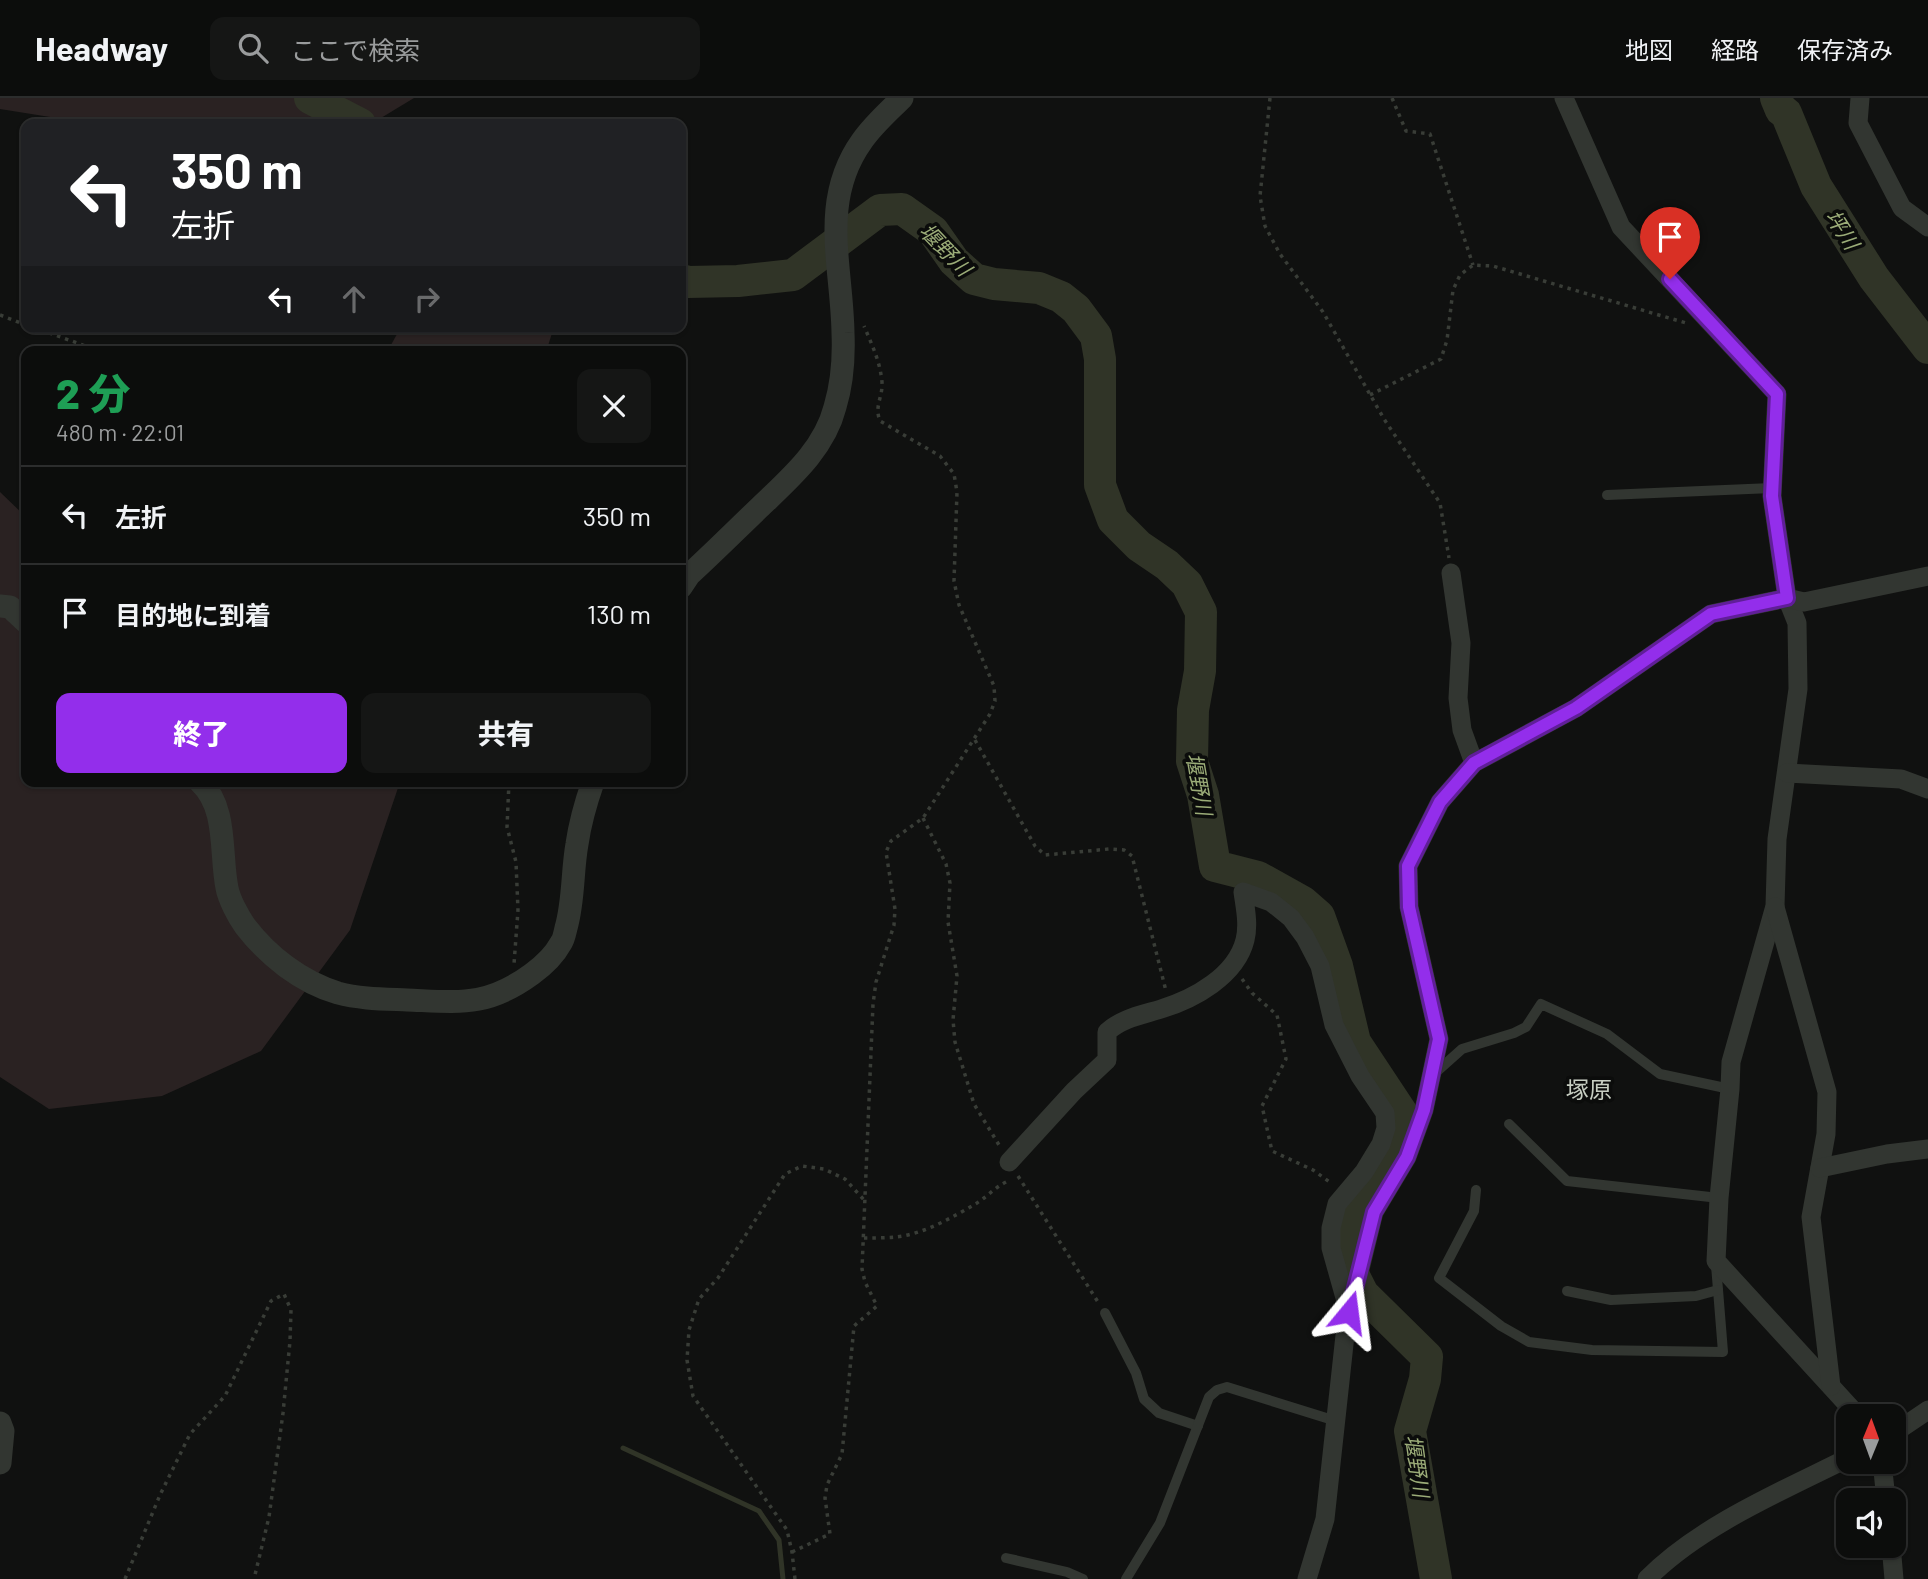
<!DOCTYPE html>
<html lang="ja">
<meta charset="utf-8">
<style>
:root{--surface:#0c0d0c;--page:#151615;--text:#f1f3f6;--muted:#9a9c9d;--line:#2c2d2d;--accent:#932eeb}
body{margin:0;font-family:Barlow,"Noto Sans JP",sans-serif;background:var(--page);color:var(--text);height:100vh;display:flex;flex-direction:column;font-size:26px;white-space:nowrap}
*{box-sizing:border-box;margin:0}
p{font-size:23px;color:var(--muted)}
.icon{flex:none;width:38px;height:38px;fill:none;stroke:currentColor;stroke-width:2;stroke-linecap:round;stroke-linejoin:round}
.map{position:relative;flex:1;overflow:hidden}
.details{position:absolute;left:21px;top:248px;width:665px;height:441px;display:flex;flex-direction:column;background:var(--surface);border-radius:14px;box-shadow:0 2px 5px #0004,0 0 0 2px var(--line)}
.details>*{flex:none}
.guide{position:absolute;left:21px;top:21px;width:665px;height:214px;border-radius:14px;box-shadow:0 2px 5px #0004,0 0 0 2px var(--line);background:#202124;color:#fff;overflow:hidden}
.needle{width:46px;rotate:1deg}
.tools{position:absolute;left:1836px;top:1306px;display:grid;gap:14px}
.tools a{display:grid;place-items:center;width:70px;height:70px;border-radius:14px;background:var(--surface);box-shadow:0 2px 5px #0004,0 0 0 2px var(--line);font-size:35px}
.pin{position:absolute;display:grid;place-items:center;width:60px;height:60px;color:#fff;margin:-72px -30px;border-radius:50% 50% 50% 0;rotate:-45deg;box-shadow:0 0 7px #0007}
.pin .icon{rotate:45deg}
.me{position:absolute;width:77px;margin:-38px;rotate:16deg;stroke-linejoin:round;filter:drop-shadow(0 0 5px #0008)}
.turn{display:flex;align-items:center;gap:24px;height:147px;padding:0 35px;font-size:32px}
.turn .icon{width:91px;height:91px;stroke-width:2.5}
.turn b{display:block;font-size:49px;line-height:60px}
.lanes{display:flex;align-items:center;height:66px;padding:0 35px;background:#0003;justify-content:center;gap:35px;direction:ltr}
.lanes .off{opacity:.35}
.round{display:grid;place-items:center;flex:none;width:74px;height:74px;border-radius:14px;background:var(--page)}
.headline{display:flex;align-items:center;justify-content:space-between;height:119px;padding:0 35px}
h1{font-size:42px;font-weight:800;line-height:52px;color:#1e9e55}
.primary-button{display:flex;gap:14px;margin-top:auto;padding:14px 35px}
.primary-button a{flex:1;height:80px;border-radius:14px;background:var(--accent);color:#fff;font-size:28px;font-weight:800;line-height:80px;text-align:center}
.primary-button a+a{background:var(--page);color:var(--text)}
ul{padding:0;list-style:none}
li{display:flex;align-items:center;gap:21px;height:98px;padding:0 35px;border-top:2px solid var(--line)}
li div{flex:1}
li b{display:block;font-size:26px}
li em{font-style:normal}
header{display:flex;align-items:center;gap:42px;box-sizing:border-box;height:98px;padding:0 35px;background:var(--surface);border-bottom:2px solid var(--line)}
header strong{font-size:33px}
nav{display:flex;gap:38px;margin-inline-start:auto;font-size:24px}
.search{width:490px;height:63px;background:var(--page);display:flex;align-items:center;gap:18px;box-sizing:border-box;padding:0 24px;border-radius:14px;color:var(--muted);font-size:26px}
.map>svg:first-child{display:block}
</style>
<header>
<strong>Headway</strong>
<div class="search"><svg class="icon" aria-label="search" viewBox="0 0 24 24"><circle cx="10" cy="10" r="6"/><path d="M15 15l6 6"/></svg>ここで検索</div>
<nav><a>地図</a><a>経路</a><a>保存済み</a></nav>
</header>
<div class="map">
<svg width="1928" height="1481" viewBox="0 0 1928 1481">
<rect width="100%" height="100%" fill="#101110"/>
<g fill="#2a2222">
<polygon points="0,0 414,0 371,26 94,26 0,11"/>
<polygon points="401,229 554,229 546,254 387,254"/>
<polygon points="0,394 26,419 26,684 400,684 350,832 261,953 162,998 49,1011 0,979"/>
</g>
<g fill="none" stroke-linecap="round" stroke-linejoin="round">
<polyline stroke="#303427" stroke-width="5" points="623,1350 759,1413 779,1442 783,1481"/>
<g stroke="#303427" stroke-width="32">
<polyline points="310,0 360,26"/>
<polyline points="1776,0 1781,12 1786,15 1816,88 1874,180 1928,250"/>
<polyline points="681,182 688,184 738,183 793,177 880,112 902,111 933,133 954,163 974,181 994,186 1039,190 1061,199 1076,211 1096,238 1100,261 1100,387 1113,422 1139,448 1167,467 1187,486 1201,514 1200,573 1193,612 1192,663 1203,697 1215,768 1258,779 1303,804 1319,818 1337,868 1355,944 1402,1015 1398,1043 1348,1121 1346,1162 1363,1196 1427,1259 1425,1281 1410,1333 1436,1481"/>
</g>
<g stroke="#393d37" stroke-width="3.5" stroke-dasharray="3.5 5" stroke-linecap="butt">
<polyline points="1270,0 1260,98 1265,128 1280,156 1323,214 1384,321 1440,405 1449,460"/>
<polyline points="1392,0 1406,33 1430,36 1473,167"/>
<polyline points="0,217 26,227"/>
<polyline points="33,229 102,254"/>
<polyline points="1370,297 1441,261 1447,242 1453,192 1460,177 1473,167 1493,168 1686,225"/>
<polyline points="975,642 1035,748 1045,757 1109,751 1124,752 1132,758 1166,893"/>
<polyline points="509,684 507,729 516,764 518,812 514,866"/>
<polyline points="923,720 946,766 950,785 948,824 957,878 953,922 955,944 974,1006 999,1047"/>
<polyline points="1242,881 1252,895 1277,917 1286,961 1262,1008 1272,1053 1313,1072 1331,1085"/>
<polyline points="1018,1078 1098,1204"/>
<path d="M864,1140C874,1140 886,1140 896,1139C924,1136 953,1119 977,1105C988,1098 995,1089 1008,1083"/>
<path d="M792,1454L830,1436L825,1400L827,1387L842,1356L854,1228L877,1208L865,1184L862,1171L873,906L876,884L894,827L895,811L886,754L891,743L923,720L990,616L995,603L994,588L959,507L954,483L957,394L954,376L940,358L880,323C874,308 883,299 882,284C880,263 872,247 864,228"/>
<polyline points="125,1481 160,1397 190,1336 225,1298 271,1203 284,1196 291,1212 290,1243 283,1315 269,1419 254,1481"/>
<polyline points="795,1481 792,1454 787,1432 693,1298 687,1262 689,1232 699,1201 718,1180 785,1076 802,1068 824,1071 845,1081 865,1103"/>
</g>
<g stroke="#323631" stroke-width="10">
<polyline points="1607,397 1772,390"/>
<polyline points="1434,976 1462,951 1514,935 1526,929 1541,906 1607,936 1660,976 1730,991"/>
<polyline points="1509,1026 1567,1083 1719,1100"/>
<polyline points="1476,1092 1474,1113 1439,1180 1501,1228 1529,1244 1592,1252 1723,1254 1716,1167"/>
<polyline points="1567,1193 1611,1202 1696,1198 1718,1192"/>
<polyline points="1105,1215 1136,1275 1144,1301 1159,1315 1198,1328"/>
<polyline points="1006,1460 1067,1474 1083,1481"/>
<polyline points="1126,1481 1160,1425 1209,1299 1217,1292 1227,1289 1336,1323"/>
</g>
<g stroke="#323631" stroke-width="19">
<polyline points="1564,0 1621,129 1777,296 1772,398 1787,500 1797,525 1798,591 1777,741 1775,808 1731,964 1730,991 1719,1100 1716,1163 1858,1318"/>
<polyline points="1860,0 1858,25 1902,110 1928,129"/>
<polyline points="1451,475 1461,545 1458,600 1462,632 1474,665"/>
<polyline points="1787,675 1901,681 1928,691"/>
<polyline points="1775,809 1827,994 1826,1036 1811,1119 1831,1288"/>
<path d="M1009,1064L1074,993L1107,962V934C1122,920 1142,917 1161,911C1194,901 1236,878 1245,842C1249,826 1245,809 1243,794L1271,804L1291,820L1305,839L1320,868L1334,927L1360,978L1385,1015L1386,1030L1381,1046L1364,1074L1337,1106L1331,1130V1150L1349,1214"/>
<polyline points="1820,1070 1887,1056 1928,1051"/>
<polyline points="1894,1335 1928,1312"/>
<polyline points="1882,1363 1886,1402"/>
<polyline points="1891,1447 1894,1481"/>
<polyline points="1307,1481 1325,1421 1346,1228 1374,1114 1407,1059 1424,1012 1439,941 1409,809 1408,768 1440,704 1474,665 1576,610 1711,516 1787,500 1804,504 1928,478"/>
<path d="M1647,1481C1699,1428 1782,1393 1848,1360"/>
</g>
<g stroke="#323631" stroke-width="23">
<path d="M681,489L689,477C713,455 736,432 759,410C789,381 824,352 835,309C842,286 844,259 843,235C842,168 819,103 862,43C873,27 888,14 902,0"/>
<polyline points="0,508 10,509 26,524"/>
<path d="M200,684C228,710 220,756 227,790C229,801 238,818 245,828C268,858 301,884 338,895C360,901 384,901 407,902C460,904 487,909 532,876C543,868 555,856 561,845C564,841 565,834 566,830C574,802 572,774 577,746C580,725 586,704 593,684"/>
<polyline points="0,1325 3,1333 0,1365"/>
</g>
</g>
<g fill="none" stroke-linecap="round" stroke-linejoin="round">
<defs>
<polyline id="route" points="1349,1214 1374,1114 1407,1059 1424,1012 1439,941 1409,809 1408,768 1440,704 1474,665 1576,610 1711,516 1787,500 1772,398 1777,296 1670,181"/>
</defs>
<use href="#route" stroke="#601e99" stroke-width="18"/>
<use href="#route" stroke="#932eeb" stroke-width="12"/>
</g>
<g text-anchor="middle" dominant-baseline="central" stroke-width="7" stroke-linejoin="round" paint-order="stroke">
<g font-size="21" font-style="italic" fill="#9bac78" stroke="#0b0c0b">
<text transform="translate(1843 131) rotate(57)">坪川</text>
<text transform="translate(946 151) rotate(46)">堰野川</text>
<text transform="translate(1200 686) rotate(80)">堰野川</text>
<text transform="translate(1418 1368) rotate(82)">堰野川</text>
</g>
<g font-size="23" fill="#c7cec2" stroke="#0b0c0b">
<text x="1589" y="991">塚原</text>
</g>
</g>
</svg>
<div class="tools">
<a><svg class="needle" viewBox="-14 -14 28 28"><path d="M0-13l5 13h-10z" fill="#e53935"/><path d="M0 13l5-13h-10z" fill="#9a9c9d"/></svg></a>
<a><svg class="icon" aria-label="sound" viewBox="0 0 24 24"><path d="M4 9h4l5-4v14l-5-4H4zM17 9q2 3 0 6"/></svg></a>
</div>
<div class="pin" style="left:1670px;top:181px;background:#d93025"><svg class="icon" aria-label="arrive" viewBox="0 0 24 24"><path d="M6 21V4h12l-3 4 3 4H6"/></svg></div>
<svg class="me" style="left:1349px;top:1214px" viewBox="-20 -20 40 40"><path d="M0-17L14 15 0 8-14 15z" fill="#932eeb" stroke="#fff" stroke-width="4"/></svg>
<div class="guide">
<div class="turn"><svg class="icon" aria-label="left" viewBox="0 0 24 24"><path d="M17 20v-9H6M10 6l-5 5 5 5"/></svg><div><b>350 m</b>左折</div></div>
<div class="lanes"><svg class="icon" aria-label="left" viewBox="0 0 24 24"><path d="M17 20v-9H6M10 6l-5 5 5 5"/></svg><svg class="icon off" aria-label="ahead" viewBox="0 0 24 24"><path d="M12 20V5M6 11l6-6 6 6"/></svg><svg class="icon off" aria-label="right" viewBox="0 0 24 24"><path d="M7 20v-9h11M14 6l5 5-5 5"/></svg></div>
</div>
<section class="details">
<div class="headline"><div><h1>2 分</h1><p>480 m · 22:01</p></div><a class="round"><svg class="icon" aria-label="close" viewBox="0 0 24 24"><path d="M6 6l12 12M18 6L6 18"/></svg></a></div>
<ul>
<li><svg class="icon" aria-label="left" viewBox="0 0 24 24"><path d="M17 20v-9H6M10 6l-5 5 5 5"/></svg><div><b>左折</b></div><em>350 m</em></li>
<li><svg class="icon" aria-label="arrive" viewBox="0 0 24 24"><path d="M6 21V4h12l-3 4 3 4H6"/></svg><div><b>目的地に到着</b></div><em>130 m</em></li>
</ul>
<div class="primary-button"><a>終了</a><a>共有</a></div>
</section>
</div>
